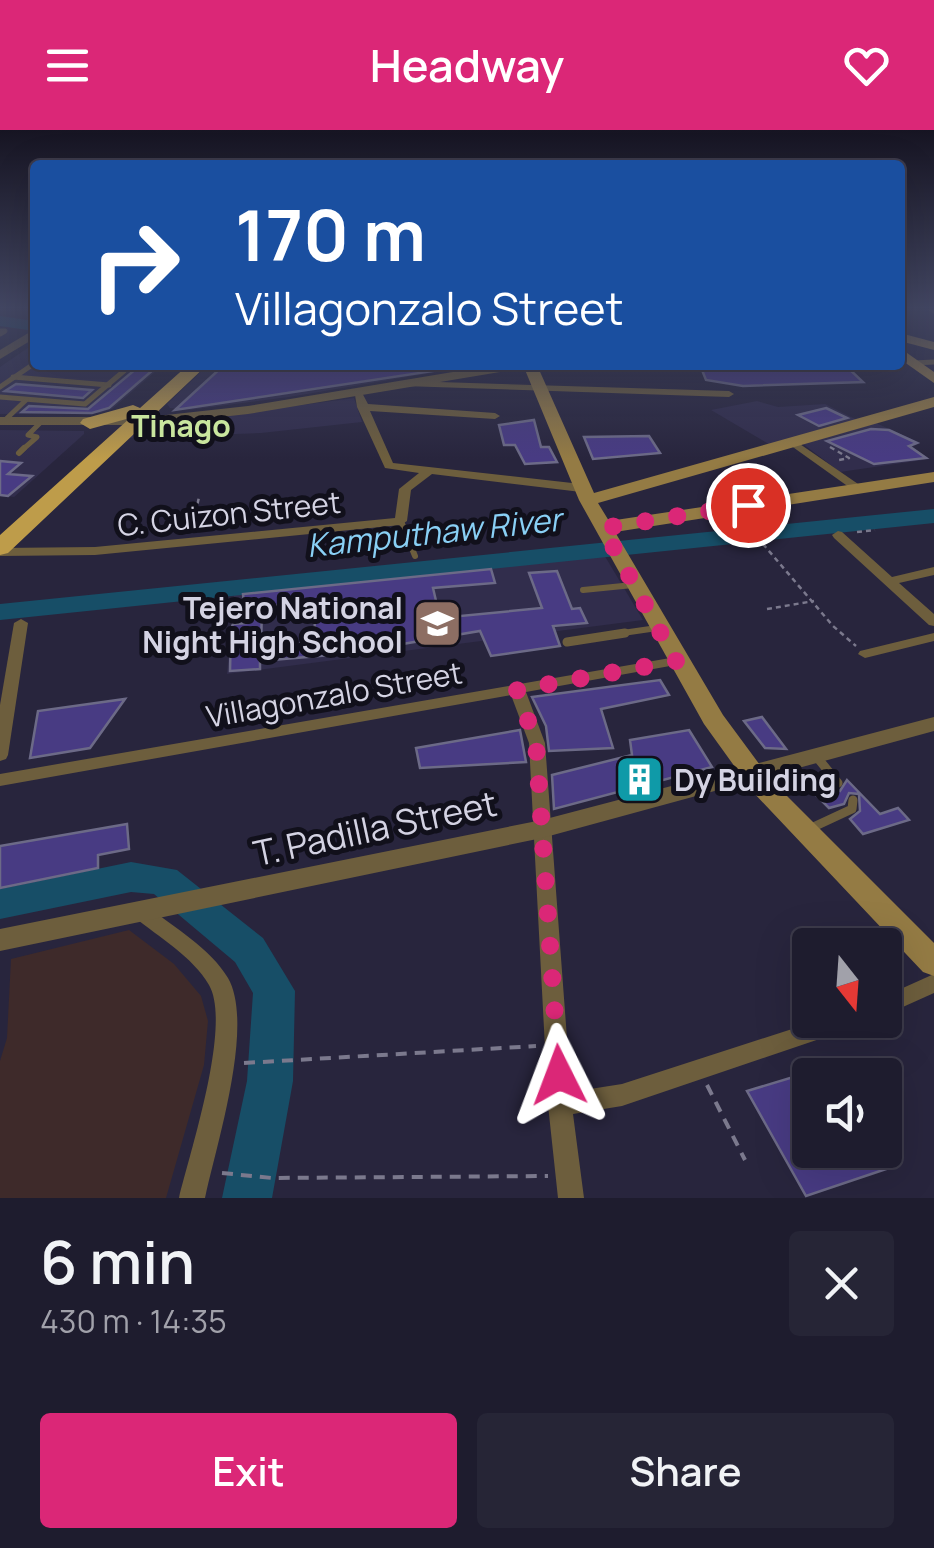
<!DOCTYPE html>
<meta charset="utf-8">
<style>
:root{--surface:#1e1c2e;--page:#262536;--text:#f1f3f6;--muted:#a1a1aa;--line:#3c3a4a;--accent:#db2777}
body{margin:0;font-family:Manrope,sans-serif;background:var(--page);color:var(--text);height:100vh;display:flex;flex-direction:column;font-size:38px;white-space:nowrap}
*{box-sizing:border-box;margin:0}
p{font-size:32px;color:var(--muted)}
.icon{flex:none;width:55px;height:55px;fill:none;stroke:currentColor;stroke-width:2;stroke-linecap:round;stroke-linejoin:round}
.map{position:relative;height:1068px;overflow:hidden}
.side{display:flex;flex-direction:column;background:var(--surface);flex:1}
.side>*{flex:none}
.top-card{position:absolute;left:30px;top:30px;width:875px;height:210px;border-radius:10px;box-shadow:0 10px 40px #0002,0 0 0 2px var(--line);background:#1a4fa0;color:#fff;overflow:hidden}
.needle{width:65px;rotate:163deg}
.controls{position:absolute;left:792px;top:798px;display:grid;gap:20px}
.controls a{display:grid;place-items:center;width:110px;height:110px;border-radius:10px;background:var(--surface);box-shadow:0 10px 40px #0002,0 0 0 2px var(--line);font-size:50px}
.pin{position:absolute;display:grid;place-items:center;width:85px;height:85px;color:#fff;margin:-42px;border:5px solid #fff;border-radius:50%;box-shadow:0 2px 10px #0007}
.me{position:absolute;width:110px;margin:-55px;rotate:357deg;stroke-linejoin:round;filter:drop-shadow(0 0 8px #0008)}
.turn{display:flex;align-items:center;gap:35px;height:210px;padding:0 40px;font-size:45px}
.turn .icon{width:130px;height:130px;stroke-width:2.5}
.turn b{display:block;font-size:70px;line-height:85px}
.round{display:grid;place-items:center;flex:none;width:105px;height:105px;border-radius:10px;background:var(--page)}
.summary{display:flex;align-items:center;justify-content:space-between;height:170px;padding:0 40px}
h1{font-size:60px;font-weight:600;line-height:75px}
.button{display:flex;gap:20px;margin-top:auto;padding:20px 40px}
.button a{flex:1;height:115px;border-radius:10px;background:var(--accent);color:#fff;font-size:40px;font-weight:600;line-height:115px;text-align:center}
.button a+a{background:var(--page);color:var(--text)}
header{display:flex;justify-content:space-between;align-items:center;height:130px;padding:0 40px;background:var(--accent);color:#fff;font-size:45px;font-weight:600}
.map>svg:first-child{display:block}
</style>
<header><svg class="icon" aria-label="menu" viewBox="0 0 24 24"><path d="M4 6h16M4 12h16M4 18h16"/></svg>Headway<svg class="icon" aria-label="heart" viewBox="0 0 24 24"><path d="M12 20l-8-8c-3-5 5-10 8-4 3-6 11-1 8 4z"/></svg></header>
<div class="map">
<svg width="934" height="1068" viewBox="0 0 934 1068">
<rect width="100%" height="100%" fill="#28253d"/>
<g fill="#312d4c">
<polygon points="35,213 35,235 163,235 112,279 100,283 0,284 0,237"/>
<polygon points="208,235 479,235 289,267 189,280 170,278 167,274"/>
<polygon points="354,268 362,292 261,303 127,308 147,296"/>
<polygon points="757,271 778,277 825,274 859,291 772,316 711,280"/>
<polygon points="876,293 920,313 912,317 930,329 840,342 803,314"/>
<polygon points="0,300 84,301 84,304 14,367 0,365"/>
<polygon points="603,423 643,490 227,544 234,464"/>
</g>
<polygon fill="#3e2a2a" points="129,800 174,834 201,866 208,891 204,935 166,1068 0,1068 0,931 7,908 11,829"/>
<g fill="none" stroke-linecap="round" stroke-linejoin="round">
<g fill="#174e67" fill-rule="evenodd">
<polygon points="0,186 35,191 35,201 0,196"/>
<polygon points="934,379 934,393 0,490 0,474"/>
<polygon points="131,732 177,740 263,808 295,861 293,951 272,1068 222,1068 247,951 253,863 235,832 154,764 131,762 0,789 0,759"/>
</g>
</g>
<g fill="#483b83" stroke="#6c6a87" stroke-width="2.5" fill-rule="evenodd">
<polygon points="224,235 406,235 433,237 433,241 175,280"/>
<polygon points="700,235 845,235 863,252 743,256 706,250"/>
<polygon points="137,238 154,239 109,278 92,283 22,282 29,276 88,279"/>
<polygon points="16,254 92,260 83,268 5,261"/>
<polygon points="826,278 847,288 819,296 798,285"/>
<polygon points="534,290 541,317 549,317 557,332 525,334 515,315 504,315 499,295"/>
<polygon points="871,299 889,300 917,313 909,316 926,328 874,334 827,311"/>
<polygon points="649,306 660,323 593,329 584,307"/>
<polygon points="0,331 21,333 8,344 32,346 8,366 0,365"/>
<path d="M491,439L495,453L433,458L440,488L542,478L529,443L557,441L572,479L580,478L587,493L553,496L560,516L491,526L480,501L343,524L260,531V539L230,541L231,499L233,494L246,493L243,464ZM313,471L316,512L261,517L262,477Z"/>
<polygon points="660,550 669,565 601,579 613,618 549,621 546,596 532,567"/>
<polygon points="125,569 90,618 30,628 38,581"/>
<polygon points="762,587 786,619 765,618 744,591"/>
<polygon points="520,600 526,632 420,638 416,618"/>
<polygon points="689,600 712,637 554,679 552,645 632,625 630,610"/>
<polygon points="847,650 880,684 898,678 909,690 863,704 850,689 860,681 859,664 849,663 844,674 829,678 812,661 830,656 840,661"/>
<polygon points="127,694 129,719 98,725 98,738 0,758 0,716"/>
<polygon points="810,942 810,1020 881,1020 892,1037 806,1066 747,961"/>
</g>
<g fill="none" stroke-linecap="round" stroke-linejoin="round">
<g stroke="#7b798d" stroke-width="2.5" stroke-dasharray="5 4" stroke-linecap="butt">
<polyline points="830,317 849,328 839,330"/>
<polyline points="192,400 199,367"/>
<polyline points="857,402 875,400"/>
<polyline points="763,414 833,496 856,516"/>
<polyline points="767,479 814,471"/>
</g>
<g stroke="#7b798d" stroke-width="4" stroke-dasharray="11 8" stroke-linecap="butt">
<polyline points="244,933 536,916"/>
<polyline points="707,955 745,1030"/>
<polyline points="222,1043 272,1048 548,1046"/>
</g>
<g stroke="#6d5e3d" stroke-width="5">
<polyline points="0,201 5,201 0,204"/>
<polyline points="914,233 934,232"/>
<polyline points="13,247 109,255"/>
<polyline points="0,257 35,233"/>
<polyline points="0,267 85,274 131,235"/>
<polyline points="4,291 26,270"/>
<polyline points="21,321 37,307 28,305 41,292"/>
</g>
<g stroke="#6d5e3d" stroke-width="6">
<polyline points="19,323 24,318"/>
<polyline points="401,391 415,426"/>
<polyline points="583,460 633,455"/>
<polyline points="609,505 657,498"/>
</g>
<g stroke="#6d5e3d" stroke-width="9">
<polyline points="567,512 625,503"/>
<polyline points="816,626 838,653"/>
<polyline points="809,699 852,679 853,670"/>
</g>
<g fill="#6d5e3d" fill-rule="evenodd">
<polygon points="927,179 934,179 934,184"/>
<polygon points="407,251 729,261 734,264 729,267 404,256 404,252"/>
<polygon points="354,259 360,259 368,274 495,283 500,286 495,289 370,281 393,333 581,354 587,358 581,362 432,344 411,360 407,391 401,395 95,425 0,426 0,418 95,417 395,388 399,359 419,343 385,338 357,277"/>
<polygon points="794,310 861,356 861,360 853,360 790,315 789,313"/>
<polygon points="838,401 842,402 892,447 934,437 934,445 899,453 934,484 934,496 929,495 834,408 832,405"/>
<polygon points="21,489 28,493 8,625 6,629 0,631 0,575 14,493"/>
<polygon points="934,503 934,511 865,528 858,524 860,521"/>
<polygon points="676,527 681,528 683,531 681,534 526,562 545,613 571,962 622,954 820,890 860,890 857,897 849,899 622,976 573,984 584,1068 558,1068 548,975 529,613 511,565 0,656 0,644"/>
<path d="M141,774L148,777C175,798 210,818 228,848C255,895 216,1016 205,1068H179C190,1022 232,895 209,855C193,827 159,807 134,787L131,782L134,777Z"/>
<polygon points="934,844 934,863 885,885 885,866"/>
</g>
<g fill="#6d5e3d" fill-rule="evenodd">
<polygon points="35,199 35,208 0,229 0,220"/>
<polygon points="495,235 605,235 599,239 500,242 248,284 148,295 0,295 0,287 148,287 248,276"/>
<polygon points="934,587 934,601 542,708 0,821 0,799 542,690"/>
</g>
<g fill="#947b44" fill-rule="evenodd">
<polygon points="900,203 934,212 934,220 900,211"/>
<polygon points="900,218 934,242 934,253 900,229"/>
<polygon points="523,235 537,235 594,363 934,267 934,277 598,373 609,391 934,342 934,352 615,402 723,585 771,650 934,813 934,846 923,842 753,662 704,594 579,370"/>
</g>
<polygon fill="#be9c4a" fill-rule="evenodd" points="188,235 207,235 8,423 0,425 0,405 130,288 90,299 80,293 83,289 133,275 140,278"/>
</g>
<linearGradient id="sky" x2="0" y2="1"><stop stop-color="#161422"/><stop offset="0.54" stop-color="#424662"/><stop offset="1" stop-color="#424662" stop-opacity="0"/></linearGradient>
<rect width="934" height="329" fill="url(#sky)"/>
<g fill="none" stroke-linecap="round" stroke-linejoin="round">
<polyline stroke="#db2777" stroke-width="18" stroke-dasharray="0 32.4" points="559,945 536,613 517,560 676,531 603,398 748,375"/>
</g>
<defs>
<symbol id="school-square" viewBox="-11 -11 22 22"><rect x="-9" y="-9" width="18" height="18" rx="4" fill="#8d6e63" stroke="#11101b"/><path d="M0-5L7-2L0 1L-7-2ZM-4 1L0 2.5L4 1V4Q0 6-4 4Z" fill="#fff"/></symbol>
<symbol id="building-square" viewBox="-11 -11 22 22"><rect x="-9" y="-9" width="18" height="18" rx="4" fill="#0f9aa8" stroke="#11101b"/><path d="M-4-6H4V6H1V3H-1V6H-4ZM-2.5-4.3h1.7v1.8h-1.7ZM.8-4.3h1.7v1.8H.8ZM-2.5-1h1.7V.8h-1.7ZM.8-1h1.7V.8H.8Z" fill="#fff"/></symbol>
</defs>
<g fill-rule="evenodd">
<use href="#school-square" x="410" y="466" width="55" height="55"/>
<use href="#building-square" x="612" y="622" width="55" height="55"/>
</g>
<g text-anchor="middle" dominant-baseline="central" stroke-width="10" stroke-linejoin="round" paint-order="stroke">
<g font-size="30" font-weight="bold" fill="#c9e69e" stroke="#11101b">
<text x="181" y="295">Tinago</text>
</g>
<g font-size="30" fill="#d4d3e3" stroke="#11101b">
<text transform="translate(229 383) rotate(-6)">C. Cuizon Street</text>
<text transform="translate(334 564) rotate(-10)">Villagonzalo Street</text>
</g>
<g font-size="30" font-weight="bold" fill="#d4d3e3" stroke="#11101b" text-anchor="end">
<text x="403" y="477">Tejero National<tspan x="403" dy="34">Night High School</tspan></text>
<text x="674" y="649" text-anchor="start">Dy Building</text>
</g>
<g font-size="32" font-style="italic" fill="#89d0f5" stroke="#11101b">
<text transform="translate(434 402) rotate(-6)">Kamputhaw River</text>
</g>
<g font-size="35" fill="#d4d3e3" stroke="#11101b">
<text transform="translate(375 698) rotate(-12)">T. Padilla Street</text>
</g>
</g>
</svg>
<div class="controls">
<a><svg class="needle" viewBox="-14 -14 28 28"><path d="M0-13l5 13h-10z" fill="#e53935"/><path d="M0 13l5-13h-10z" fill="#a1a1aa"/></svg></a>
<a><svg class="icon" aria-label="sound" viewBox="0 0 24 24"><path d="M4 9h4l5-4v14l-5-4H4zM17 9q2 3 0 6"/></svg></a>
</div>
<div class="pin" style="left:748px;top:375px;background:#d93025"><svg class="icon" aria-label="arrive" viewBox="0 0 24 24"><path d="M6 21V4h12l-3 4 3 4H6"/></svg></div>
<svg class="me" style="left:559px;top:945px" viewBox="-20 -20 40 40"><path d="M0-17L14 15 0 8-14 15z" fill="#db2777" stroke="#fff" stroke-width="4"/></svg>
<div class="top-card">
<div class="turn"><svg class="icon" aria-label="right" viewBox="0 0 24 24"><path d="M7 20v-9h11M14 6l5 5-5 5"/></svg><div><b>170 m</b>Villagonzalo Street</div></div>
</div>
</div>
<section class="side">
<div class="summary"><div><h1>6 min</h1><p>430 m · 14:35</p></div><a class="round"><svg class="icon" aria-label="close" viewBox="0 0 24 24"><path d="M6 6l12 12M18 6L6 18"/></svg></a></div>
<div class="button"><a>Exit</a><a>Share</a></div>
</section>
